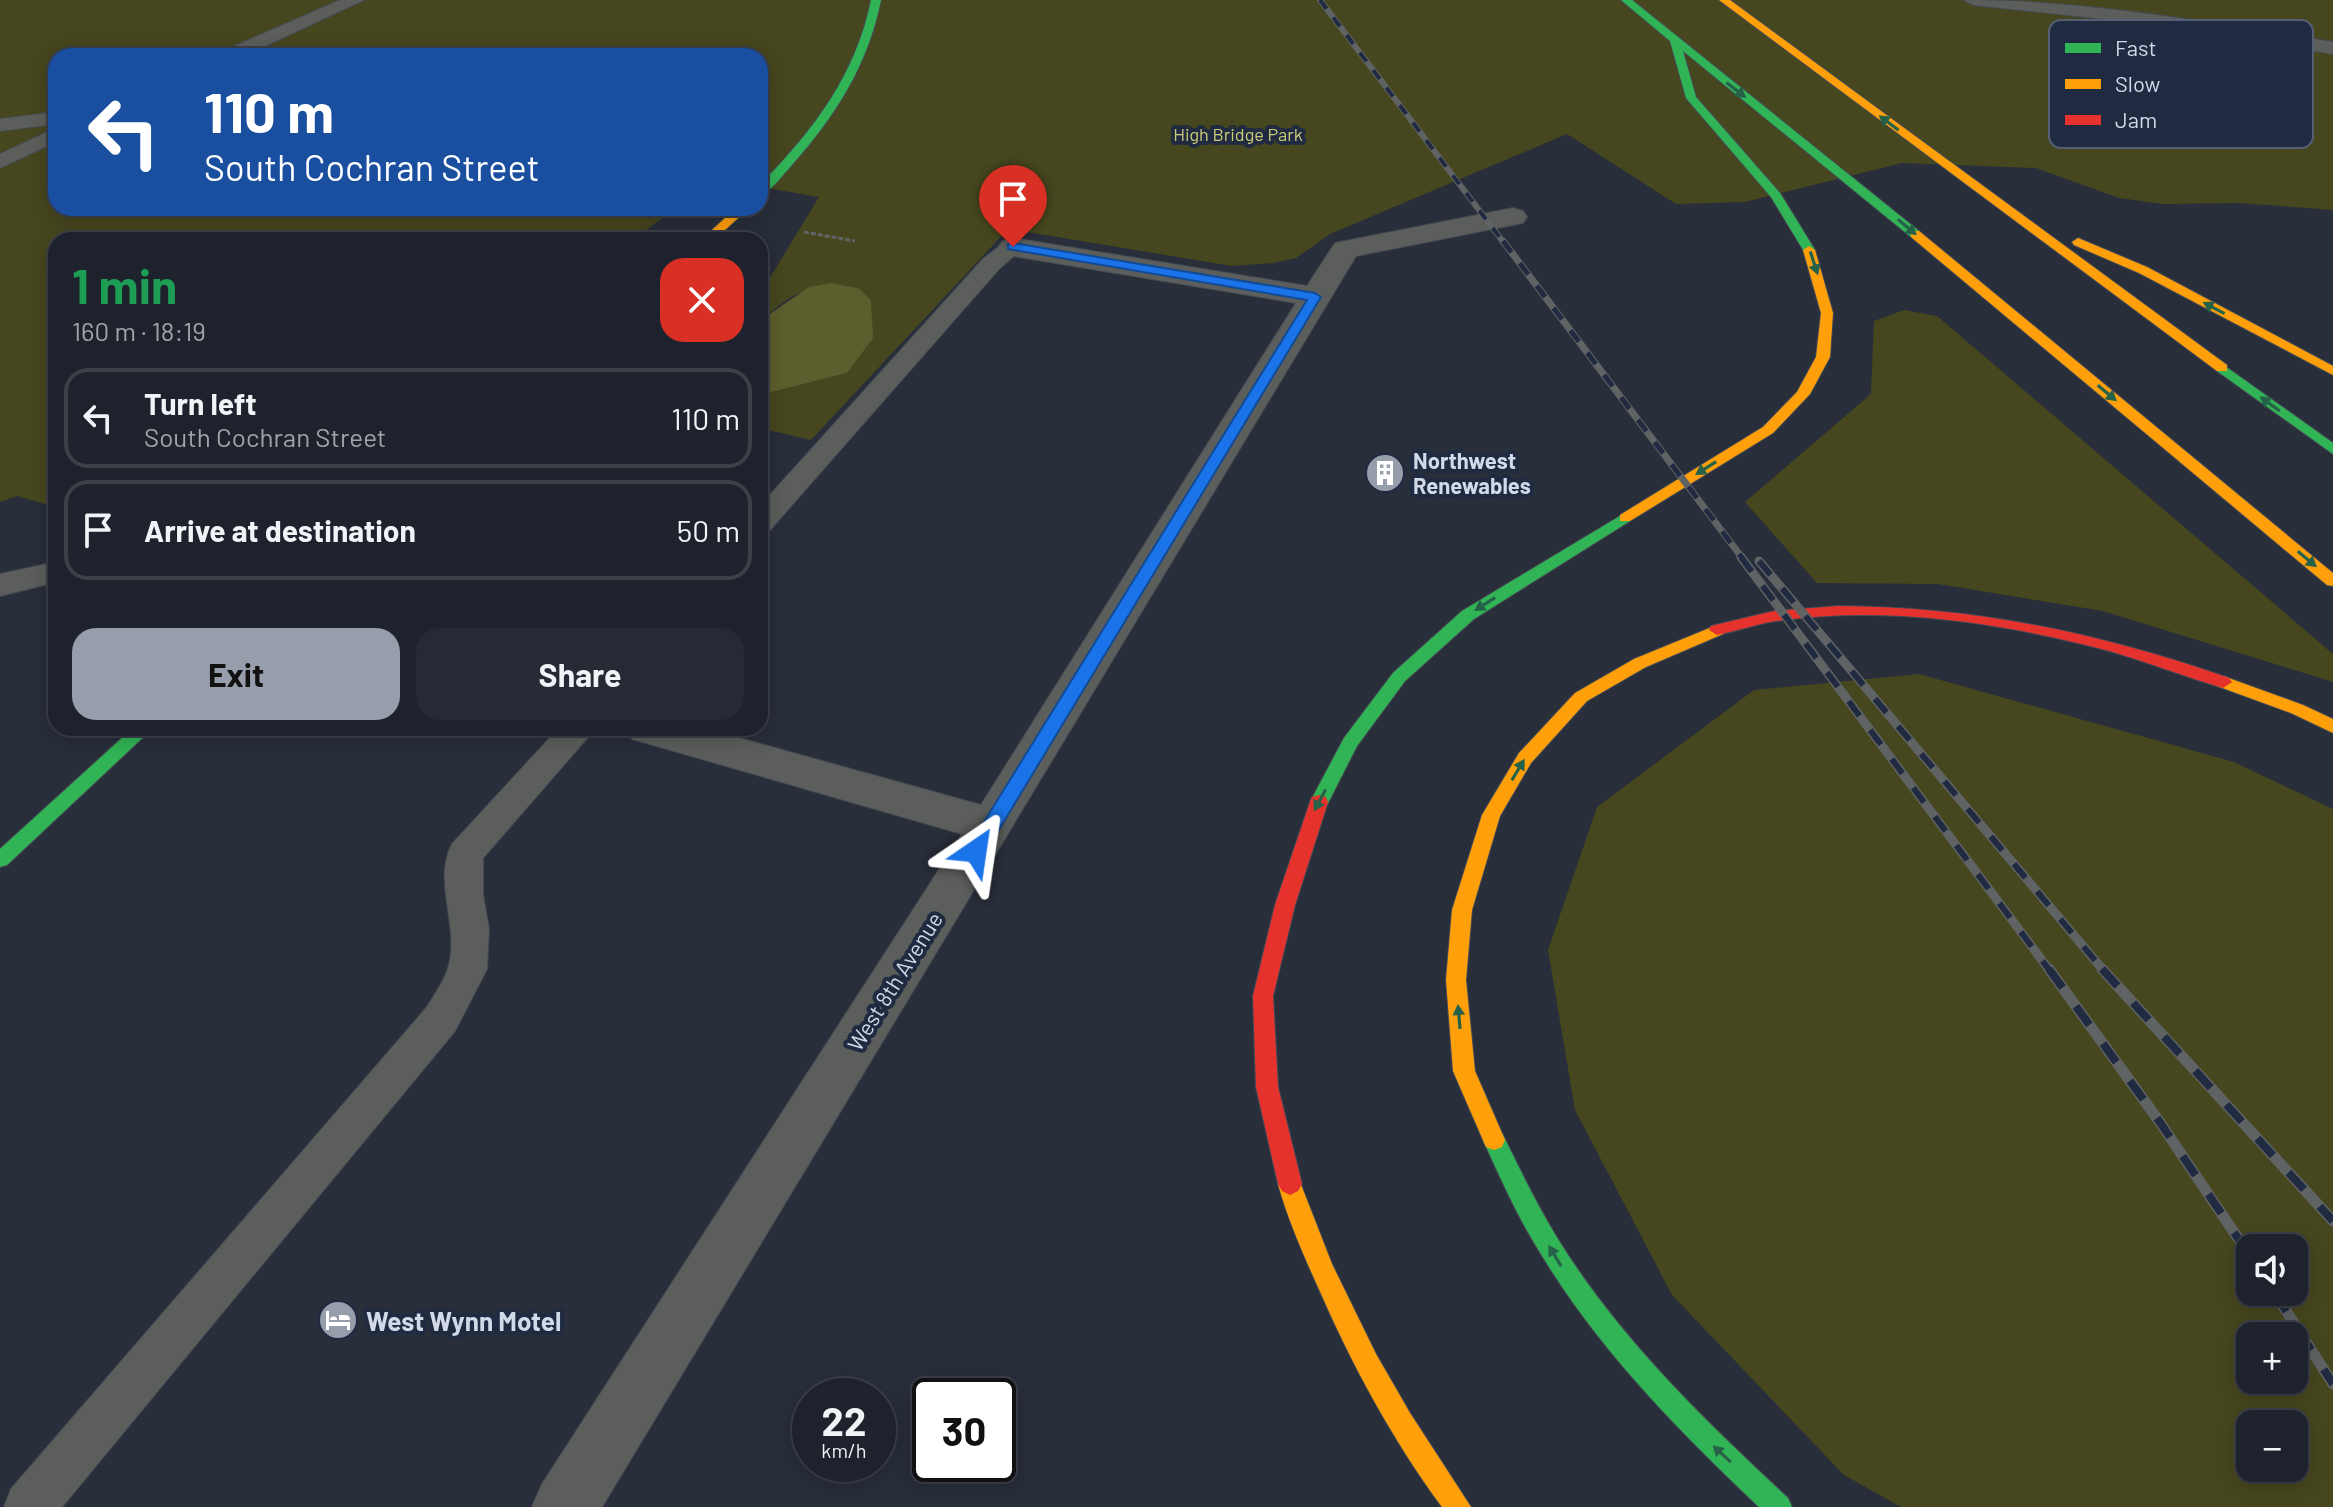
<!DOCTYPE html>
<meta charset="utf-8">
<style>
:root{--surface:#1e222c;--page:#262a34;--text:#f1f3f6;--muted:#a1a4a9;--line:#3c3f48;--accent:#969eac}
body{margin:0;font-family:Barlow,sans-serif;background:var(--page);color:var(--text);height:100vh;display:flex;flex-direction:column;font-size:30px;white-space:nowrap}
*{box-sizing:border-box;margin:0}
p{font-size:26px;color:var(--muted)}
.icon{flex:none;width:44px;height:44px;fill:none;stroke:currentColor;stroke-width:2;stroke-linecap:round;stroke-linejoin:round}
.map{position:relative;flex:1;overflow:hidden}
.details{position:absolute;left:48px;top:232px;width:720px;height:504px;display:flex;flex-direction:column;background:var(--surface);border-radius:24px;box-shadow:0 4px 20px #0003,0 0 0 2px var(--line)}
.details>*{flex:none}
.hud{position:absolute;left:48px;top:48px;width:720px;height:168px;border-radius:24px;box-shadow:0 4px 20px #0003,0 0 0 2px var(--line);background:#1a4fa0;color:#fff;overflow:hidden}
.tools{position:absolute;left:2236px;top:1234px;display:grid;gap:16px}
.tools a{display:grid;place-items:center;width:72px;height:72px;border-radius:16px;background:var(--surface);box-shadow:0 4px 20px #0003,0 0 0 2px var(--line);font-size:40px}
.speed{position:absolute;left:792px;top:1378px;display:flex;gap:16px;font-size:40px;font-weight:700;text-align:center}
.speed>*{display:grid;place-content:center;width:104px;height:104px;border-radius:50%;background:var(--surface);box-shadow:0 4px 20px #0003,0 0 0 2px var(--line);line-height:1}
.speed small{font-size:20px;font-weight:400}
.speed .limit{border:4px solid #111;border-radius:12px;background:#fff;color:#111}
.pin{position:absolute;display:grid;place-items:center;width:68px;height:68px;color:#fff;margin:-82px -34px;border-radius:50% 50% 50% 0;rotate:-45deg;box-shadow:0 0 8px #0007}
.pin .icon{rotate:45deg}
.me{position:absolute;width:88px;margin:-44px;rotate:32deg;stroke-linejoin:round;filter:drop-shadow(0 0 6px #0008)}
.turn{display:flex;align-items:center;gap:28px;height:168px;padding:0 24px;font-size:36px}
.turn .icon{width:104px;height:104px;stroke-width:2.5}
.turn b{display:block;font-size:56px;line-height:68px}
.round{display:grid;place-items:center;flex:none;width:84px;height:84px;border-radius:24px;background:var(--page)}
.headline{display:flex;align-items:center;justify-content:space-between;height:136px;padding:0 24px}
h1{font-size:48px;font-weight:700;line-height:60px;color:#1e9e55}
.cta{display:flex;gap:16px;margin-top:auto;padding:16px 24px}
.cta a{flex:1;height:92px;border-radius:24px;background:var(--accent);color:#111;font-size:32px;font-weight:700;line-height:92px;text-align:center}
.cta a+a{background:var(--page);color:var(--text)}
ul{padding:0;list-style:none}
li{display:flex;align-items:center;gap:24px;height:100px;margin:0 16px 12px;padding:0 8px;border:4px solid var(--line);border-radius:24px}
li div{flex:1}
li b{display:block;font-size:30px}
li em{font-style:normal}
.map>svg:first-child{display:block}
</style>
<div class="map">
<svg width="2333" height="1507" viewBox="0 0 2333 1507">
<rect width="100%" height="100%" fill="#282e3a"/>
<g fill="#46471e" fill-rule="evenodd">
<path d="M0,0H2333V210L2240,203L2163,204L2119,198L2036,168L1902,163L1745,202L1676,204L1567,134L1330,234L1296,258L1273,263L1232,266L1008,229L811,440L760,428V395L847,373L871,300C834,266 792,293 760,321V294L819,197L760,187V56H56V208H675L633,240H56V507L17,496L0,502Z"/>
<polygon points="1904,310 1937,316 2333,654 2333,682 2103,611 1938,584 1817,583 1745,502 1871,394 1874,321"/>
<path d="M1919,674L2234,762L2333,809V1507H1901L1844,1475L1672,1295L1575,1110L1548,950L1597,807L1754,690ZM2294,1248V1292H2250V1248ZM2294,1336V1380H2250V1336ZM2294,1424V1468H2250V1424Z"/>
</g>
<polygon fill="#5c5e2d" points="831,283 858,288 871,300 873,338 847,373 760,395 761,320 809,287"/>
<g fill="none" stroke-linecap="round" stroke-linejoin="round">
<defs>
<g id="lane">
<polygon points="340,0 364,0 244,56 219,56 221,52"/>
<path d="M1964,0C2088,0 2211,23 2333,42V54L2141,23L1973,5Z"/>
<polygon points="56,112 56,124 0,131 0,119"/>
<polygon points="56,128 56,142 0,168 0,154"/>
<polygon points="1013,240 1021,242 1024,247 999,269 770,530 760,533 760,506 983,259 1005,242"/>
<polygon points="56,562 56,582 0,596 0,574"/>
<path d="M559,728H596L483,858V895L489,929L487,969L455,1031L62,1507H4L11,1489L427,1007C434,995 444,982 448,968C461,929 432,882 452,844Z"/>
</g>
<polygon id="street" points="1513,208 1523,211 1527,217 1523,223 1356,256 602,1507 532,1507 542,1484 962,834 632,739 625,728 703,728 981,805 1296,303 1013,256 1003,253 998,247 1003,241 1013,238 1307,286 1335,243"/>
<g id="fast">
<path d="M871,0H881C868,65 835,117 791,166C782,176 772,190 760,195V185C813,131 856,75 871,0Z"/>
<polygon points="1621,0 1632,0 1919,231 1919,237 1911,237 1683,51 1696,97 1780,193 1815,250 1805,253 1771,197 1686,98 1670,41"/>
<polygon points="2222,364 2333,443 2333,454 2217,371 2217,365"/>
<polygon points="1625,513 1630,515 1630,521 1474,619 1405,681 1357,746 1326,807 1312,807 1310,802 1344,738 1393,673 1462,611"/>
<polygon points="133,728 153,728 7,865 0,867 0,849"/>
<path d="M1494,1130L1502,1133C1519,1168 1536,1203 1556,1236C1617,1336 1703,1419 1788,1498L1792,1507H1759C1678,1430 1599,1350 1541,1254C1518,1218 1501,1179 1483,1140L1486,1133Z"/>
</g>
<g id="slow">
<polygon points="1719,0 1730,0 2227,365 2227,371 2217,371"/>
<polygon points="736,208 749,208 714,240 701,240"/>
<polygon points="1911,231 1919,231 2333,573 2333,586 2327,585 1911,237"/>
<polygon points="2078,238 2147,267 2333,366 2333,375 2139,273 2074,245 2072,242"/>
<polygon points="1809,246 1815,250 1833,313 1830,357 1810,394 1773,433 1630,521 1620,521 1620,515 1763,427 1797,392 1816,357 1821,313 1803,250"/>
<polygon points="1717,625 1725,630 1723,634 1646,667 1587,701 1531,763 1500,816 1472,910 1466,980 1475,1071 1505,1140 1502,1147 1494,1150 1486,1147 1453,1071 1446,980 1452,910 1482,815 1519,753 1575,693 1634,659"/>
<polygon points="2223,676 2303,705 2333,719 2333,733 2291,713 2217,686 2214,682"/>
<path d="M1290,1173L1298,1177L1332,1264L1376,1354L1410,1413L1471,1507H1442C1392,1439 1352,1365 1318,1287C1303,1254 1288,1220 1278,1184L1282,1177Z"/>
</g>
<g id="jam">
<path d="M1838,606C1977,607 2099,633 2229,678L2232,682L2223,688C2186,677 2150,663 2113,652C2006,623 1887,605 1776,621C1756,624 1737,631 1717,635L1709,630L1711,626L1774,611Z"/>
<polygon points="1319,795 1326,797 1328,802 1295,905 1273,996 1278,1087 1302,1184 1298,1191 1290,1195 1282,1191 1278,1184 1256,1087 1253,996 1275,905 1310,802 1312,797"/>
</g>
</defs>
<use href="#lane" stroke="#454a54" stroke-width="2"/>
<use href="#street" stroke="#454a54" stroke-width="2"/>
<use href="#fast" stroke="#454a54" stroke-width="2"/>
<use href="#slow" stroke="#454a54" stroke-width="2"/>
<use href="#jam" stroke="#454a54" stroke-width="2"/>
<polyline stroke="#616465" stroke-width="3" stroke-dasharray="5 2" stroke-linecap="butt" points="804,232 855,241"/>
<use href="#lane" fill="#5b5e5b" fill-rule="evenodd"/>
<use href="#street" fill="#5b5e5b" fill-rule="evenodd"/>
<use href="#fast" fill="#30b455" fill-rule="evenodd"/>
<use href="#slow" fill="#ff9f0a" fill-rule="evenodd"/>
<use href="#jam" fill="#e5322d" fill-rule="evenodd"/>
<defs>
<polyline id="rail-far3" points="1320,0 1504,243"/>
<polyline id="rail-far2" points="1503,241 1743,559"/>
<g id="rail-far1">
<polyline points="1741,557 2050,971"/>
<polyline points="1759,561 2104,971"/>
</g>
<g id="rail">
<polyline points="2049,969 2159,1121 2250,1256"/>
<polyline points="2102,969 2333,1221"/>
<polyline points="2274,1292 2333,1384"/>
</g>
</defs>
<use href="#rail-far3" stroke="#606364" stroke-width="6"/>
<use href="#rail-far2" stroke="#606364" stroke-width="7"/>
<use href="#rail-far1" stroke="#606364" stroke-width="9"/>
<use href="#rail" stroke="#606364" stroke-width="11"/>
<use href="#rail-far3" stroke="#202b42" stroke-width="4" stroke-dasharray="11" stroke-linecap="butt"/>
<use href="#rail-far2" stroke="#202b42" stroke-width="5" stroke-dasharray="14" stroke-linecap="butt"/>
<use href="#rail-far1" stroke="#202b42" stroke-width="6" stroke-dasharray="18" stroke-linecap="butt"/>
<use href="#rail" stroke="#202b42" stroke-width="8" stroke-dasharray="23" stroke-linecap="butt"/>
</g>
<defs><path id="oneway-solid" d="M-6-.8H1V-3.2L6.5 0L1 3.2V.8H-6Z" transform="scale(2)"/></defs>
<g fill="#26624a">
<use href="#oneway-solid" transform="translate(1736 90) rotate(38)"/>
<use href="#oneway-solid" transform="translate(1889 123) rotate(-143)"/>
<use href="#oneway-solid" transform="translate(1907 227) rotate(40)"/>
<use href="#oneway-solid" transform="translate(1814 263) rotate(72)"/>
<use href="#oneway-solid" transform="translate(2214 308) rotate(-152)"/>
<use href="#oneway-solid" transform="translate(2107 393) rotate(40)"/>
<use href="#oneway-solid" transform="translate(2270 404) rotate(-144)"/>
<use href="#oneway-solid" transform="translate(1706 468) rotate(148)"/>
<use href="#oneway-solid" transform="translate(2307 559) rotate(40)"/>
<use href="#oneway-solid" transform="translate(1485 604) rotate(148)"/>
<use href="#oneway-solid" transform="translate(1518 770) rotate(-59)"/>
<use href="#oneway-solid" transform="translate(1320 800) rotate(118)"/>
<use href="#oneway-solid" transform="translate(1459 1017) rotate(-95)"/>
<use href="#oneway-solid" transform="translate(1555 1256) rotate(-121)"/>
<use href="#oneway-solid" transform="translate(1722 1454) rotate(-137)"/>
</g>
<polygon fill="#1a73e8" stroke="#114b97" stroke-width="2" points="1013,243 1315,293 1321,297 983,856 969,856 966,851 969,846 1307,300 1008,249 1008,244"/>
<defs>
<symbol id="building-disc" viewBox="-11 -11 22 22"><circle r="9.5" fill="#969eac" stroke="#202b42"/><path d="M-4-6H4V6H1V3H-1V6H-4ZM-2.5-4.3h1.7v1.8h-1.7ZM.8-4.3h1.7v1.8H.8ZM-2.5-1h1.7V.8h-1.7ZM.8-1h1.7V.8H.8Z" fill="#fff"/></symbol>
<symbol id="hotel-disc" viewBox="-11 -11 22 22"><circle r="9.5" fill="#969eac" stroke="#202b42"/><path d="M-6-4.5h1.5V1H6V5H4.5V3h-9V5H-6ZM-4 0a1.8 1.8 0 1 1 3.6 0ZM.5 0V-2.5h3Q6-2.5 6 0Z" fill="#fff"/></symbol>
</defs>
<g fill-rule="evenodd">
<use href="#building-disc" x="1363" y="451" width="44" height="44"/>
<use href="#hotel-disc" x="316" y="1298" width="44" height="44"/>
</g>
<g text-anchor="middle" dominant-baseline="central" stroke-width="8" stroke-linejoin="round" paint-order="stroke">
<g font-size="18" fill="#cbcd76" stroke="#202b42">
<text x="1238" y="134">High Bridge Park</text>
</g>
<g font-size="22" font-weight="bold" fill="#d2dae9" stroke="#202b42" text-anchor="start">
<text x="1413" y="460">Northwest<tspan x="1413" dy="25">Renewables</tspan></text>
</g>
<g font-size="22" fill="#d2dae9" stroke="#202b42">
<text transform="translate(894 981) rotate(-58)">West 8th Avenue</text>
</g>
<g font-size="26" font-weight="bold" fill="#d2dae9" stroke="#202b42" text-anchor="start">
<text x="366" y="1320">West Wynn Motel</text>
</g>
</g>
<rect x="2049" y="20" width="264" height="128" rx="12" fill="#202b42" stroke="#556074" stroke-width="2"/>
<rect x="2065" y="43" width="36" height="10" fill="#30b455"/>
<rect x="2065" y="79" width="36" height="10" fill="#ff9f0a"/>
<rect x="2065" y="115" width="36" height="10" fill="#e5322d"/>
<g font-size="22" fill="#d2dae9">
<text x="2115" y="56">Fast</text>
<text x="2115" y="92">Slow</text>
<text x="2115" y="128">Jam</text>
</g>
</svg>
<div class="tools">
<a><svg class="icon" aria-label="sound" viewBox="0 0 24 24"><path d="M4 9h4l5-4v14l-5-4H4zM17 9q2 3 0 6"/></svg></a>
<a>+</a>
<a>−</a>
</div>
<div class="speed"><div>22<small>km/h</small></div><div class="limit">30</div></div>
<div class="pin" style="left:1013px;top:247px;background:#d93025"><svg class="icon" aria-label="arrive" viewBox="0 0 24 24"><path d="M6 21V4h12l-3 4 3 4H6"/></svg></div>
<svg class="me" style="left:976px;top:851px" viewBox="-20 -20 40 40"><path d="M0-17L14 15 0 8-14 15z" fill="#1a73e8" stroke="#fff" stroke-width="4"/></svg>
<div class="hud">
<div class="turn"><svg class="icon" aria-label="left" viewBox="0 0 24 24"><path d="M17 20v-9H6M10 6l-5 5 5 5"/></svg><div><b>110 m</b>South Cochran Street</div></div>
</div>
<section class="details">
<div class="headline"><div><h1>1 min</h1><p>160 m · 18:19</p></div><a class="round" style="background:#d93025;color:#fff"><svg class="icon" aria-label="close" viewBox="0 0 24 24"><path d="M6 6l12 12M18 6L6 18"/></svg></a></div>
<ul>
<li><svg class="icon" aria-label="left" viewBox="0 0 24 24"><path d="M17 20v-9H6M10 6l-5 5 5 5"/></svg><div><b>Turn left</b><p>South Cochran Street</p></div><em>110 m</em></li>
<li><svg class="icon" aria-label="arrive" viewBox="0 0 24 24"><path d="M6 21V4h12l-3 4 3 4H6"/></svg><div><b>Arrive at destination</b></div><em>50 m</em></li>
</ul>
<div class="cta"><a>Exit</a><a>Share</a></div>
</section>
</div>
